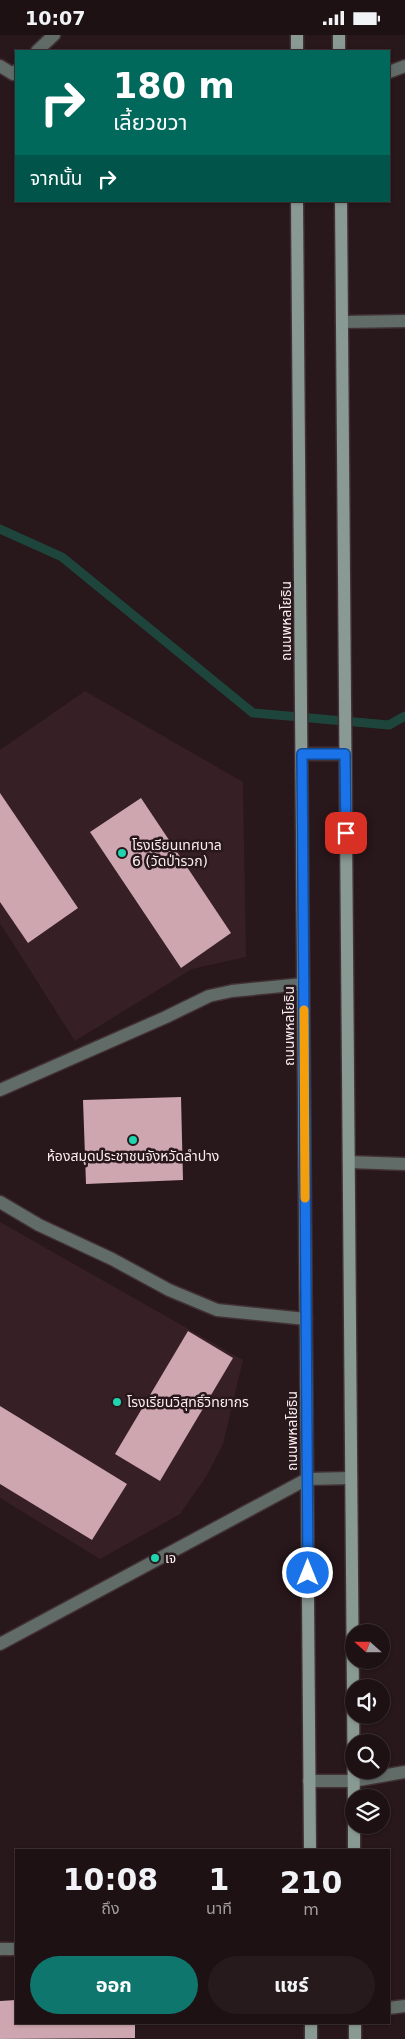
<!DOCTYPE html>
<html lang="th">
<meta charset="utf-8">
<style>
:root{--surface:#1e1114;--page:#261a1d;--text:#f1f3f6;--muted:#a19da0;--line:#3c3134;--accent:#0f766e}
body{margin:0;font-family:"DejaVu Sans","Noto Sans Thai",sans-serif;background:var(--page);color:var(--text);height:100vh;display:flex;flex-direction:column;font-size:19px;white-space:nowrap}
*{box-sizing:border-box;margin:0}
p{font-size:16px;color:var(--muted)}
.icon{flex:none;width:28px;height:28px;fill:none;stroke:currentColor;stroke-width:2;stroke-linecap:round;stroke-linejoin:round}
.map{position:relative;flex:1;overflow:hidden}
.details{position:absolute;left:15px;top:1814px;width:375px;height:175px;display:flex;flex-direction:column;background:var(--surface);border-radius:0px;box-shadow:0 1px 4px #0004,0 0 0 1px var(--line)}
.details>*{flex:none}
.guide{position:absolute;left:15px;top:15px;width:375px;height:152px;border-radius:0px;box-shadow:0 1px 4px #0004,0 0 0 1px var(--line);background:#00695c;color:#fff;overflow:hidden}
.needle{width:32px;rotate:291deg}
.fabs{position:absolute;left:345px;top:1589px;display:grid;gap:10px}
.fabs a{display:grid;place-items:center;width:45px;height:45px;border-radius:50%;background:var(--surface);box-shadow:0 1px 4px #0004,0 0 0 1px var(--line);font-size:25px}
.pin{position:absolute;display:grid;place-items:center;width:42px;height:42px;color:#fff;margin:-21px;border-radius:10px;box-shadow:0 2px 8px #0006}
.me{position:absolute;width:55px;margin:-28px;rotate:0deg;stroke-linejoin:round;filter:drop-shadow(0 0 4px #0008)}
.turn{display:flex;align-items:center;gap:18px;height:105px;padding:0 15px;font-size:22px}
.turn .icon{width:65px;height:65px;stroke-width:2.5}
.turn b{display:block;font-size:35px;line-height:42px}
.then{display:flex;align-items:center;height:48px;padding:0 15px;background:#0003;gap:10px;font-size:19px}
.eta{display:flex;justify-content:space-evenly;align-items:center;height:85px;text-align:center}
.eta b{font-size:30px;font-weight:700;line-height:35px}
.cta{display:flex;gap:10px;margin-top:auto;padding:10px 15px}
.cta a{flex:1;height:58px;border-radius:30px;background:var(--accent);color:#fff;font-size:20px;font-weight:700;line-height:58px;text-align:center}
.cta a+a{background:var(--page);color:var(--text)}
.status{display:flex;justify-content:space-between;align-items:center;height:35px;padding:0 25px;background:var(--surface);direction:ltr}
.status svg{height:14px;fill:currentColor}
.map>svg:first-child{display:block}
</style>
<div class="status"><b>10:07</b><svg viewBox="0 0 49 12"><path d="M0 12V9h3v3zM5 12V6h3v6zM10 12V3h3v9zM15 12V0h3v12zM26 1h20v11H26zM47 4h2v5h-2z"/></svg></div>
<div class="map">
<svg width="405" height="2004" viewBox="0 0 405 2004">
<rect width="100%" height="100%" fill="#28171b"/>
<g fill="#361f25">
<polygon points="85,656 243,747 246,922 192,934 75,1006 0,888 0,715"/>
<polygon points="0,1187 243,1325 223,1409 206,1442 180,1479 100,1524 0,1463"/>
</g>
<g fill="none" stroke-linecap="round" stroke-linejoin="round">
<polyline stroke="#1e453b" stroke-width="9" points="0,494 62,522 253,678 389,690 405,681"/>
</g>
<g fill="#cea6af">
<polygon points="0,758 78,873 28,908 0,867"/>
<polygon points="141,763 231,898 181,933 90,797"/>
<polygon points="181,1062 183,1145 86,1149 83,1065"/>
<polygon points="188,1296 233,1323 160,1446 115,1419"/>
<polygon points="0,1371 127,1449 92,1505 0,1449"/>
<polygon points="16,1965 16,1988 135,1988 135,2003 0,2004 0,1966"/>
</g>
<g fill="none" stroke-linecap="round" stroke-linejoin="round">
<defs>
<g id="service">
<polyline points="37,16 54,0"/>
<polyline points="0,31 13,39 16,36"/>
<polyline points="0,1055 166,982 209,961 232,956 303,949"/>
<polyline points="349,1127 405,1129"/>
<polyline points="0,1167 39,1190 112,1224 169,1255 217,1275 306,1284"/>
<polyline points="1,1914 16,1914"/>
</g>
<g id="minor">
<polyline points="389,37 405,31"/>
<polyline points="342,287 405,286"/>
<polyline points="0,1609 307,1444 351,1443"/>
<polyline points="309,1746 353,1746 405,1737"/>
<polyline points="0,1914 1,1914"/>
<polyline points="389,1973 405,1971"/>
</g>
<polyline id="tertiary" points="302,719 345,719"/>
<g id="secondary">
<polyline points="339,0 339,16"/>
<polyline points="297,16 297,0"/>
<polyline points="297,166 310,1815"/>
<polyline points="341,166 354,1786"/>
<polyline points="354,1790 354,1815"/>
<polyline points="311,1988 311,2004"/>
<polyline points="355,1988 355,2004"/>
</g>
</defs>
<use href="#service" stroke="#413135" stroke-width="15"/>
<use href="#minor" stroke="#413135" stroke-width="15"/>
<use href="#tertiary" stroke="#413135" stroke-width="15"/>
<use href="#secondary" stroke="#413135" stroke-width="15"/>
<use href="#service" stroke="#616b68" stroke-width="12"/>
<use href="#minor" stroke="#616b68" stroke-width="12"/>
<use href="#tertiary" stroke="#616b68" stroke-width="12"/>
<use href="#secondary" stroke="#899993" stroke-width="12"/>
</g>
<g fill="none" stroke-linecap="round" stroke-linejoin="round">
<defs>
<polyline id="route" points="308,1538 302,719 345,719 346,798"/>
</defs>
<use href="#route" stroke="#114b97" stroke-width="12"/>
<use href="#route" stroke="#1a73e8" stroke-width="9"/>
<polyline stroke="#f59e0b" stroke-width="9" points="304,975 305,1163"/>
</g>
<g fill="#1fd5b0" stroke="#28171b" stroke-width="2">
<circle cx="122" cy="818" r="5"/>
<circle cx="133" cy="1105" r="5"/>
<circle cx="117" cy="1367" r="5"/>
<circle cx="155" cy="1523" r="5"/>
</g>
<g text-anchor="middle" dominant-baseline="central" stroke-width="5" stroke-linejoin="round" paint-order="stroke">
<g font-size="14" fill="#faeef0" stroke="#28171b">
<text transform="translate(286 586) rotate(-90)">ถนนพหลโยธิน</text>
<text transform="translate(289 991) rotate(-90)">ถนนพหลโยธิน</text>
<text transform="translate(292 1396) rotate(-90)">ถนนพหลโยธิน</text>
</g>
<g font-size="14" fill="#faeef0" stroke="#28171b" text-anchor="start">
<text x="132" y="810">โรงเรียนเทศบาล<tspan x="132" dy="16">6 (วัดป่ารวก)</tspan></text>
<text x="133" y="1121" text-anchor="middle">ห้องสมุดประชาชนจังหวัดลำปาง</text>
<text x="127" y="1367">โรงเรียนวิสุทธิ์วิทยากร</text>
<text x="165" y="1523">เจ</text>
</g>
</g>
</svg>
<div class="fabs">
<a><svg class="needle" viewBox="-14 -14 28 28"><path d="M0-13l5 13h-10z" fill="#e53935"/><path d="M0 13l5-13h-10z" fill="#a19da0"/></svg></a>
<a><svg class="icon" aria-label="sound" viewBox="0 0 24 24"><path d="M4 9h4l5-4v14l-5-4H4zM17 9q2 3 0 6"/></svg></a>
<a><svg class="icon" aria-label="search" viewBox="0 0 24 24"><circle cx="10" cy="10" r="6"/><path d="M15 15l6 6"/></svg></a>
<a><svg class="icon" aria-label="layers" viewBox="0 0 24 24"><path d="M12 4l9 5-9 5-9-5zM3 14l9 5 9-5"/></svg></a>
</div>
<div class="pin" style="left:346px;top:798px;background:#d93025"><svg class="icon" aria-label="arrive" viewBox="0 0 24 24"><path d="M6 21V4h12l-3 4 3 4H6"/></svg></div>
<svg class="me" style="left:308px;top:1538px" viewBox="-20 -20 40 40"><circle r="17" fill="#1a73e8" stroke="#fff" stroke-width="3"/><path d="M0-11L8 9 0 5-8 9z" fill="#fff"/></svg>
<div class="guide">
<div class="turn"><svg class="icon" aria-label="right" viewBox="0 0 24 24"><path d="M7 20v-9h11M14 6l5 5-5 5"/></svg><div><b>180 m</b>เลี้ยวขวา</div></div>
<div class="then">จากนั้น<svg class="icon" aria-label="right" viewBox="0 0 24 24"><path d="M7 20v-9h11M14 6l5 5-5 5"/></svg></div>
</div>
<section class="details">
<div class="eta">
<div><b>10:08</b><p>ถึง</p></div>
<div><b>1</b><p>นาที</p></div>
<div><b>210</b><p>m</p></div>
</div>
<div class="cta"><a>ออก</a><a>แชร์</a></div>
</section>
</div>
